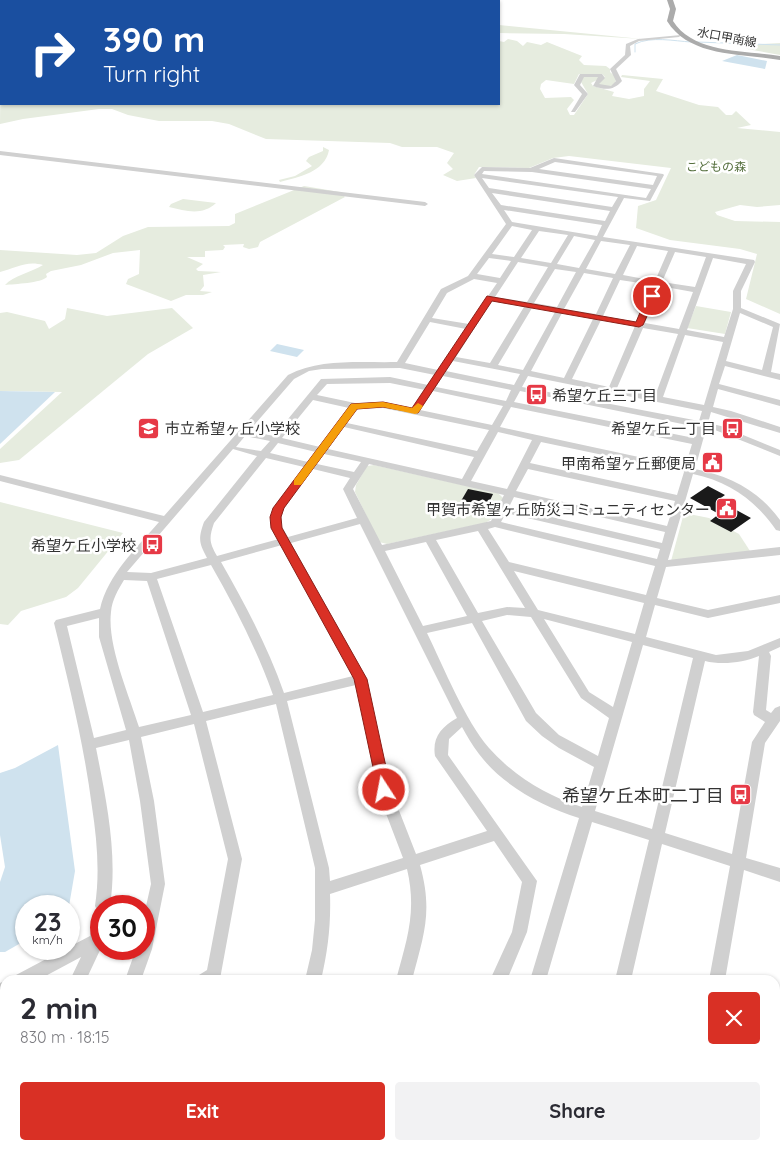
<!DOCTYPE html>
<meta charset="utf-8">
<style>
:root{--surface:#fff;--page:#f2f2f3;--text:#2b2b33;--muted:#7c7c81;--accent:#d93025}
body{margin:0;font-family:Quicksand,"Noto Sans JP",sans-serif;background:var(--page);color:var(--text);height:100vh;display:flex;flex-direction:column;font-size:19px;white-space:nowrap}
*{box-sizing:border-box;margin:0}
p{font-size:16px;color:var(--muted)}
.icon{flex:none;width:28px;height:28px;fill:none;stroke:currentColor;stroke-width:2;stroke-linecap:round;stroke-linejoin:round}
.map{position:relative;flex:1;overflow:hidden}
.panel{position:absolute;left:0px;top:975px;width:780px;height:175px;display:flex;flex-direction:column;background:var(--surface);border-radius:15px 15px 0 0;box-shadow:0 1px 4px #0004}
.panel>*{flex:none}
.banner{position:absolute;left:0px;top:0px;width:500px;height:105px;box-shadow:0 1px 4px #0004;background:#1a4fa0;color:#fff;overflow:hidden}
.speed{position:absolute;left:15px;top:895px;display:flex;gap:10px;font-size:25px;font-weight:700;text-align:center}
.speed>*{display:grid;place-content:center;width:65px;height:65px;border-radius:50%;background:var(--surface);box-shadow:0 1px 4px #0004;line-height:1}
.speed small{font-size:12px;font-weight:400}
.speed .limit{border:8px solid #d22;background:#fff;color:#111}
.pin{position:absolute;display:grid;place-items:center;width:42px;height:42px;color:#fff;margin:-21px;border:2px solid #fff;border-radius:50%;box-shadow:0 1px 5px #0007}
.me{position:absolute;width:55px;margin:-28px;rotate:349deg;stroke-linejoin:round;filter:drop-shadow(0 0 4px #0008)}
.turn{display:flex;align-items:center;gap:18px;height:105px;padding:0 20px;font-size:22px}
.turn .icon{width:65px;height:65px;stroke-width:2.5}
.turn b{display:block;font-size:35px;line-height:42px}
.round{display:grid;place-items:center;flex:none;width:52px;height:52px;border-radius:5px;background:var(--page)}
.overview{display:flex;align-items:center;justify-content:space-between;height:85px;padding:0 20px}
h1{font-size:30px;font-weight:800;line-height:38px}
.cta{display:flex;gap:10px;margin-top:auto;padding:10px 20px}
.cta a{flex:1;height:58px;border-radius:5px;background:var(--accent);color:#fff;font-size:20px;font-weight:800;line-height:58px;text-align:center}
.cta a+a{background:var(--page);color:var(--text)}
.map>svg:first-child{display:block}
</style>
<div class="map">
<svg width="780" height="1150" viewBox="0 0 780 1150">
<rect width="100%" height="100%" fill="#fff"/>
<g fill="#e6ecdf">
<polygon points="102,0 399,0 400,1 95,1"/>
<polygon points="1,24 1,104 499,104 499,41 504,42 508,39 517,41 523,46 527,42 541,45 547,42 582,56 579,60 584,65 606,66 610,69 610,72 617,78 613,87 597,85 605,77 602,74 579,74 574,84 546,80 541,84 540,89 545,98 571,97 574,100 567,109 570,115 574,115 588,94 581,82 583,76 591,74 601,78 591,83 593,86 614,92 612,96 629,99 644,96 644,89 650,81 621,77 622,75 663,79 656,91 699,105 718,107 726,115 732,115 736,111 751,125 737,128 780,132 780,205 757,207 740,205 715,212 717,215 735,221 780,222 780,314 746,299 757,254 740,249 670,240 636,228 638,206 656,200 671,168 569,156 553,158 529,168 479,167 474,175 476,178 457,181 443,175 453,169 447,163 454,153 437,147 402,147 390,143 266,139 229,124 212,121 159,121 128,115 112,109 99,109 23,119 0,124"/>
<polygon points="499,25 509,26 642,39 564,34 499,33"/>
<polygon points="780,43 780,55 747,49 744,45"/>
<path d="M323,147L329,150C325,172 299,177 280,182L279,180L295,176L312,166L306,161L309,157L323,151Z"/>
<path d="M304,186L340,192L345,197L260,242L258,247L249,249L243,247L244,244L223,245L225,247L223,250L205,251V257H187L203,264L196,269L198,271L221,272L203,275L204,286L200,291L212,292L203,295H186L171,301L126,284L128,279L139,274L140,250L113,253L81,265L51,271L46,274L47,277C41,283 15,284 5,285C13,276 32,272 43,265C27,260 15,268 0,272V250L77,255L96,253L123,236L148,227L229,226L235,223V214Z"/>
<path d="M183,199L216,203C202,216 186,211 169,207L171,204Z"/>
<polygon points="696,306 731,312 725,334 687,328"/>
<polygon points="67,308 107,316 172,308 193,328 148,354 19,460 0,463 0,449 62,392 0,391 0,313 7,312 45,321 49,329 65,319"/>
<polygon points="374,465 498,493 503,498 492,519 485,523 387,544 379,542 355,492 356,485 367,466"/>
<polygon points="0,502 123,533 78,588 66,597 21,611 8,625 0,624"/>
<polygon points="684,513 709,518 739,534 750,551 671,561"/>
</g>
<g fill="#cfe2ee">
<polygon points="737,55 767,61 765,69 722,61"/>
<polygon points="277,344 304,350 297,357 270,351"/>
<polygon points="0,391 55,392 0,444"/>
<polygon points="58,745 75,871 69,906 26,906 26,940 5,952 0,952 0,882 5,867 0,835 0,773 15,768"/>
</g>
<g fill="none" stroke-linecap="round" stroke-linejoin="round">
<g stroke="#cfe2ee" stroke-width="1">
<polyline points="697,42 780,45"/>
<path d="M635,52V44C651,36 674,41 691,42"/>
</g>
</g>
<g fill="#1a1a1a">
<polygon points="708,486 725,495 718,500 751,518 731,532 710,521 719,514 690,498"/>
<polygon points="468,489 493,494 487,507 461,501"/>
</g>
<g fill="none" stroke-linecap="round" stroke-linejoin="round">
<g fill="#d0d0d0" fill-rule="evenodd">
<path d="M681,35L679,37L639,41L630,46L631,55L616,69L622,81C613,91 605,90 593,86L598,77H584L580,85L588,94L575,112H571L582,94L574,85L580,74H602L605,78L599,84L611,86L616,81L610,69L625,55L626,44L638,39Z"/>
<polygon points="0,151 425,202 428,204 425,206 0,155"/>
<path d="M554,158L663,174L664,175L650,201L624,198L603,237L754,260L755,262L741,291V308L780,324L771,372L780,374V380L725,366L719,384L780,400V406L718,389L713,407L731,411L780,427V433L711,412L708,423L721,426L780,450V456L715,430L706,429L695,469C730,476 758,490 780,520V531L776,530C755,500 730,482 693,474L668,560L780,547V555L666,567L657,598L708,610L780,595V603L708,618L655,605L646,637L716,655L748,651L780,638V647L769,652L771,656L766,710L771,713L775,708L780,706V721L765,743L746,858L780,868V882L744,870L725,980H709L730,866L662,844L631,980H615L649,840L592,822L546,980H530L579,818C542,806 503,786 479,754C472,745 467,736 462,727L449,739L448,755L537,881L527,932L507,980H490L512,932L522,882L494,841L420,865C433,912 424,934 412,980H396C407,939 417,912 407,869L330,894C331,924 328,951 321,980H305L312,950L315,920V868L276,704L206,721L242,859L220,979L197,980L199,975L207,970L228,859L194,724L141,737L154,801L165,884L152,949L141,980H125L136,949H144V915L151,884L140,801L129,740L96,748C106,799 118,854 110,906H101V948L86,980H70L81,957L38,980H14L16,975L65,949H69V947L90,936L93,915L97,910L95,906C100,873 97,840 92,807C84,745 69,684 54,623L56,620L100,609C108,574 136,549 159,522L0,481V475L164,516L288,375C321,358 361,363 397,362L441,289L468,276L506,224L474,175L482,167L530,168ZM555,162L657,176L653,185L539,169ZM484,171L532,172L651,189L646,198L482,174ZM482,178L618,197L612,207L489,188ZM492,193L610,211L605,221L501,205ZM504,210L602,225L597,236L512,222ZM512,226L532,230L514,257L492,254ZM539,231L568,235L551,263L521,258ZM574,236L595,240L579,268L557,264ZM601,241L630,245L615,274L586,269ZM637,246L668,251L655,281L623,275ZM675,252L706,257L695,287L662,282ZM489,258L511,261L500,278L477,274ZM713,258L746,264L733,291V309L724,337L687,330ZM518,262L548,267L527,302L495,297ZM555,269L576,272L557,307L534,303ZM584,273L613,278L596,314L564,309ZM474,279L497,283L469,324L432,318L447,293ZM620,280L653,285L637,322L603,316ZM660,286L693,292L679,329L645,323ZM492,301L524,307L490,363L456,357ZM532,308L555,312L523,370L498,365ZM562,313L593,319L564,378L531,371ZM740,313L773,327L762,370L726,361ZM601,320L635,326L609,387L572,379ZM430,322L466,329L438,370L405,363ZM643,328L678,334L655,396L617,388ZM685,335L723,342L704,405L663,397ZM453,361L520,374L514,385L446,371ZM400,368L435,375L428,385L390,377L321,379L274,436L249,431L294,379L309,371L322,369ZM443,376L511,390L506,401L436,387ZM528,376L702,411L699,421L522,387ZM390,383L425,390L412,408L383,402L355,403L317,395L327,384ZM433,391L503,406L492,425L420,410ZM520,391L697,427L694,438L514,402ZM313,400L349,408L320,447L282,438ZM511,407L692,444L685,467L500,427ZM383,408L489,430L477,451L347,423L358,409ZM344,427L474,457L462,479L328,449ZM498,432L532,440L507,489L471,481ZM245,436L270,441L261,451L236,447ZM541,442L684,472L677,495L530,463ZM278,443L316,452L308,462L270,453ZM233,449L257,456L204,522C198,539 199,543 207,558L151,573L127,572ZM324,454L361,462L354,472L317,464ZM266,458L304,467L274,508L270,523L279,539L217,556C209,542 209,538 214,523ZM369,464L504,495L491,521L382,545L353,489ZM313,469L350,478L343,489L357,518L288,537L280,523L284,508ZM528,469L675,501L667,526L516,491ZM514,497L665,532L662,543L509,507ZM506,513L660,549L657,559L501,522ZM360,524L457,718C441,727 432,738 435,756L487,831L416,854L391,790L367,679L291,543ZM495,527L655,566L646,595L509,562L488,529ZM478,531L525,608L507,607L478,613L436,540ZM426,542L467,616L423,626L385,551ZM282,545L353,676L284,693C268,647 245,604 221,562ZM211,565C235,607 257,650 273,695L203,712L157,579ZM514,571L644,603L635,634L538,610ZM124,580L147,581L191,715L139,727C129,695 107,645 111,612C112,600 118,590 124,580ZM507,615L531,617L581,698L609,718L598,756L559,735L536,713L482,621ZM99,618V637L126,730L94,738L67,626ZM544,619L632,642L613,707L589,692ZM472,623L526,721L542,736L559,748L594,767L582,807C547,796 514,776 489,748C465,720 444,668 427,633ZM643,645L693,658L652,829L595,811ZM759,656L753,712L754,715L765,722L752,742L732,854L665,833L705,661C721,665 743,663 759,656ZM356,685L377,790L403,858L330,881L329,868L287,701Z"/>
<polygon points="5,981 5,998 0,1000 0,983"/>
<polygon points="5,1066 5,1086 0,1088 0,1068"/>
<polygon points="5,1136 5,1145 14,1145 12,1150 0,1150 0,1138"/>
<polygon points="128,1145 150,1145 148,1150 126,1150"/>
<polygon points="259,1145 280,1145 278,1150 257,1150"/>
<polygon points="393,1145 412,1145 410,1150 391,1150"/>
<polygon points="480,1145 498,1145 497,1150 479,1150"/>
<polygon points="575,1145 593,1145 592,1150 574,1150"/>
<rect x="681" y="1145" width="18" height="5"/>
</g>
<path fill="#ababab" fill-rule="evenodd" d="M667,0H673L676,9L673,21C694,54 745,50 780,56V60C742,53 690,58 667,21L670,9Z"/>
<rect fill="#9a9a9a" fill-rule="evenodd" x="0" y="17" width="1" height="4"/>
</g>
<polygon fill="#d93025" stroke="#8d1f18" points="652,294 656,296 643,325 639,327 492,301 418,413 383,407 357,409 284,508 281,517 282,528 367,679 391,790 389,795 379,795 354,679 271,528 270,517 273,508 351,404 383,402 412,408 487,296 636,322 647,296"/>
<polygon fill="#f59e0b" points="383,402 412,408 418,403 423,406 418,413 415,414 383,407 357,409 301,485 294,485 294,480 351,404"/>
<defs>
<symbol id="bus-square" viewBox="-11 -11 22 22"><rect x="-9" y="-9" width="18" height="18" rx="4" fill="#e63946" stroke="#fff"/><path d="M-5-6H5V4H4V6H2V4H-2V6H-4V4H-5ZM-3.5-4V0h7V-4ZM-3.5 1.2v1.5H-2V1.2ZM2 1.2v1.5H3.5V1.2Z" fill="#fff"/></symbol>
<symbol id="school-square" viewBox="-11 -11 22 22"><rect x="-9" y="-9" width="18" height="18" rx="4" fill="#e63946" stroke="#fff"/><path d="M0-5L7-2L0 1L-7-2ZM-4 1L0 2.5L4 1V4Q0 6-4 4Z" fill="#fff"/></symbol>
<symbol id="civic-square" viewBox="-11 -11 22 22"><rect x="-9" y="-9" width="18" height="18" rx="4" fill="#e63946" stroke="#fff"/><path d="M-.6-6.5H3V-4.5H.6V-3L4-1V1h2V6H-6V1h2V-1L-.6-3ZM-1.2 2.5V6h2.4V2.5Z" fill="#fff"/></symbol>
</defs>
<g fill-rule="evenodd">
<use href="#bus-square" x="524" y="382" width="25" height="25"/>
<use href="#school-square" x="136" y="416" width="25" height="25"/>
<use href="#bus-square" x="720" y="416" width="25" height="25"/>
<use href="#civic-square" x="700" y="450" width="25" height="25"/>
<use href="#civic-square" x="714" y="496" width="25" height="25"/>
<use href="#bus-square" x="140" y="532" width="25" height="25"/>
<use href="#bus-square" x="728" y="782" width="25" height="25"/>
</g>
<g text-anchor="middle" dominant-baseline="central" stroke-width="5" stroke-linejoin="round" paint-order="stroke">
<g font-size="12" fill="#333" stroke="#fff">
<text transform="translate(727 37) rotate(11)">水口甲南線</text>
</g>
<g font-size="12" fill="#56703f" stroke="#fff">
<text x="716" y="166">こどもの森</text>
</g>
<g font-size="15" fill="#333" stroke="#fff" text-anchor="end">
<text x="552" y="395" text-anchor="start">希望ケ丘三丁目</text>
<text x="165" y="428" text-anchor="start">市立希望ヶ丘小学校</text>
<text x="716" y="428">希望ケ丘一丁目</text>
<text x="696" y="463">甲南希望ヶ丘郵便局</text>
<text x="710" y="509">甲賀市希望ヶ丘防災コミュニティセンター</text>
<text x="136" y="545">希望ケ丘小学校</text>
</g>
<g font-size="18" fill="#333" stroke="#fff" text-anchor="end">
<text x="724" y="795">希望ケ丘本町二丁目</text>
</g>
</g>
</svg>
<div class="speed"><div>23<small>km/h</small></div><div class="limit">30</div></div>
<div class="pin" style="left:652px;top:296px;background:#d93025"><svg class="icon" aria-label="arrive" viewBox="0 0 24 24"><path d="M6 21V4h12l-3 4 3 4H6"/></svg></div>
<svg class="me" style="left:384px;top:790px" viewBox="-20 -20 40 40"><circle r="17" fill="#d93025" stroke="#fff" stroke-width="3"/><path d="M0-11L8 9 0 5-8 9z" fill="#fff"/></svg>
<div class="banner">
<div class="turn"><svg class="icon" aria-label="right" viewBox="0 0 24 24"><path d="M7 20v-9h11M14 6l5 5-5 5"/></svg><div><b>390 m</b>Turn right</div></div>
</div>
<section class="panel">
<div class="overview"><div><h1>2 min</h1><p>830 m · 18:15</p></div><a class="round" style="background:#d93025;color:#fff"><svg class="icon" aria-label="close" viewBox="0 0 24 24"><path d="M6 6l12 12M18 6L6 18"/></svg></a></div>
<div class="cta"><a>Exit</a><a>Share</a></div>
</section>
</div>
